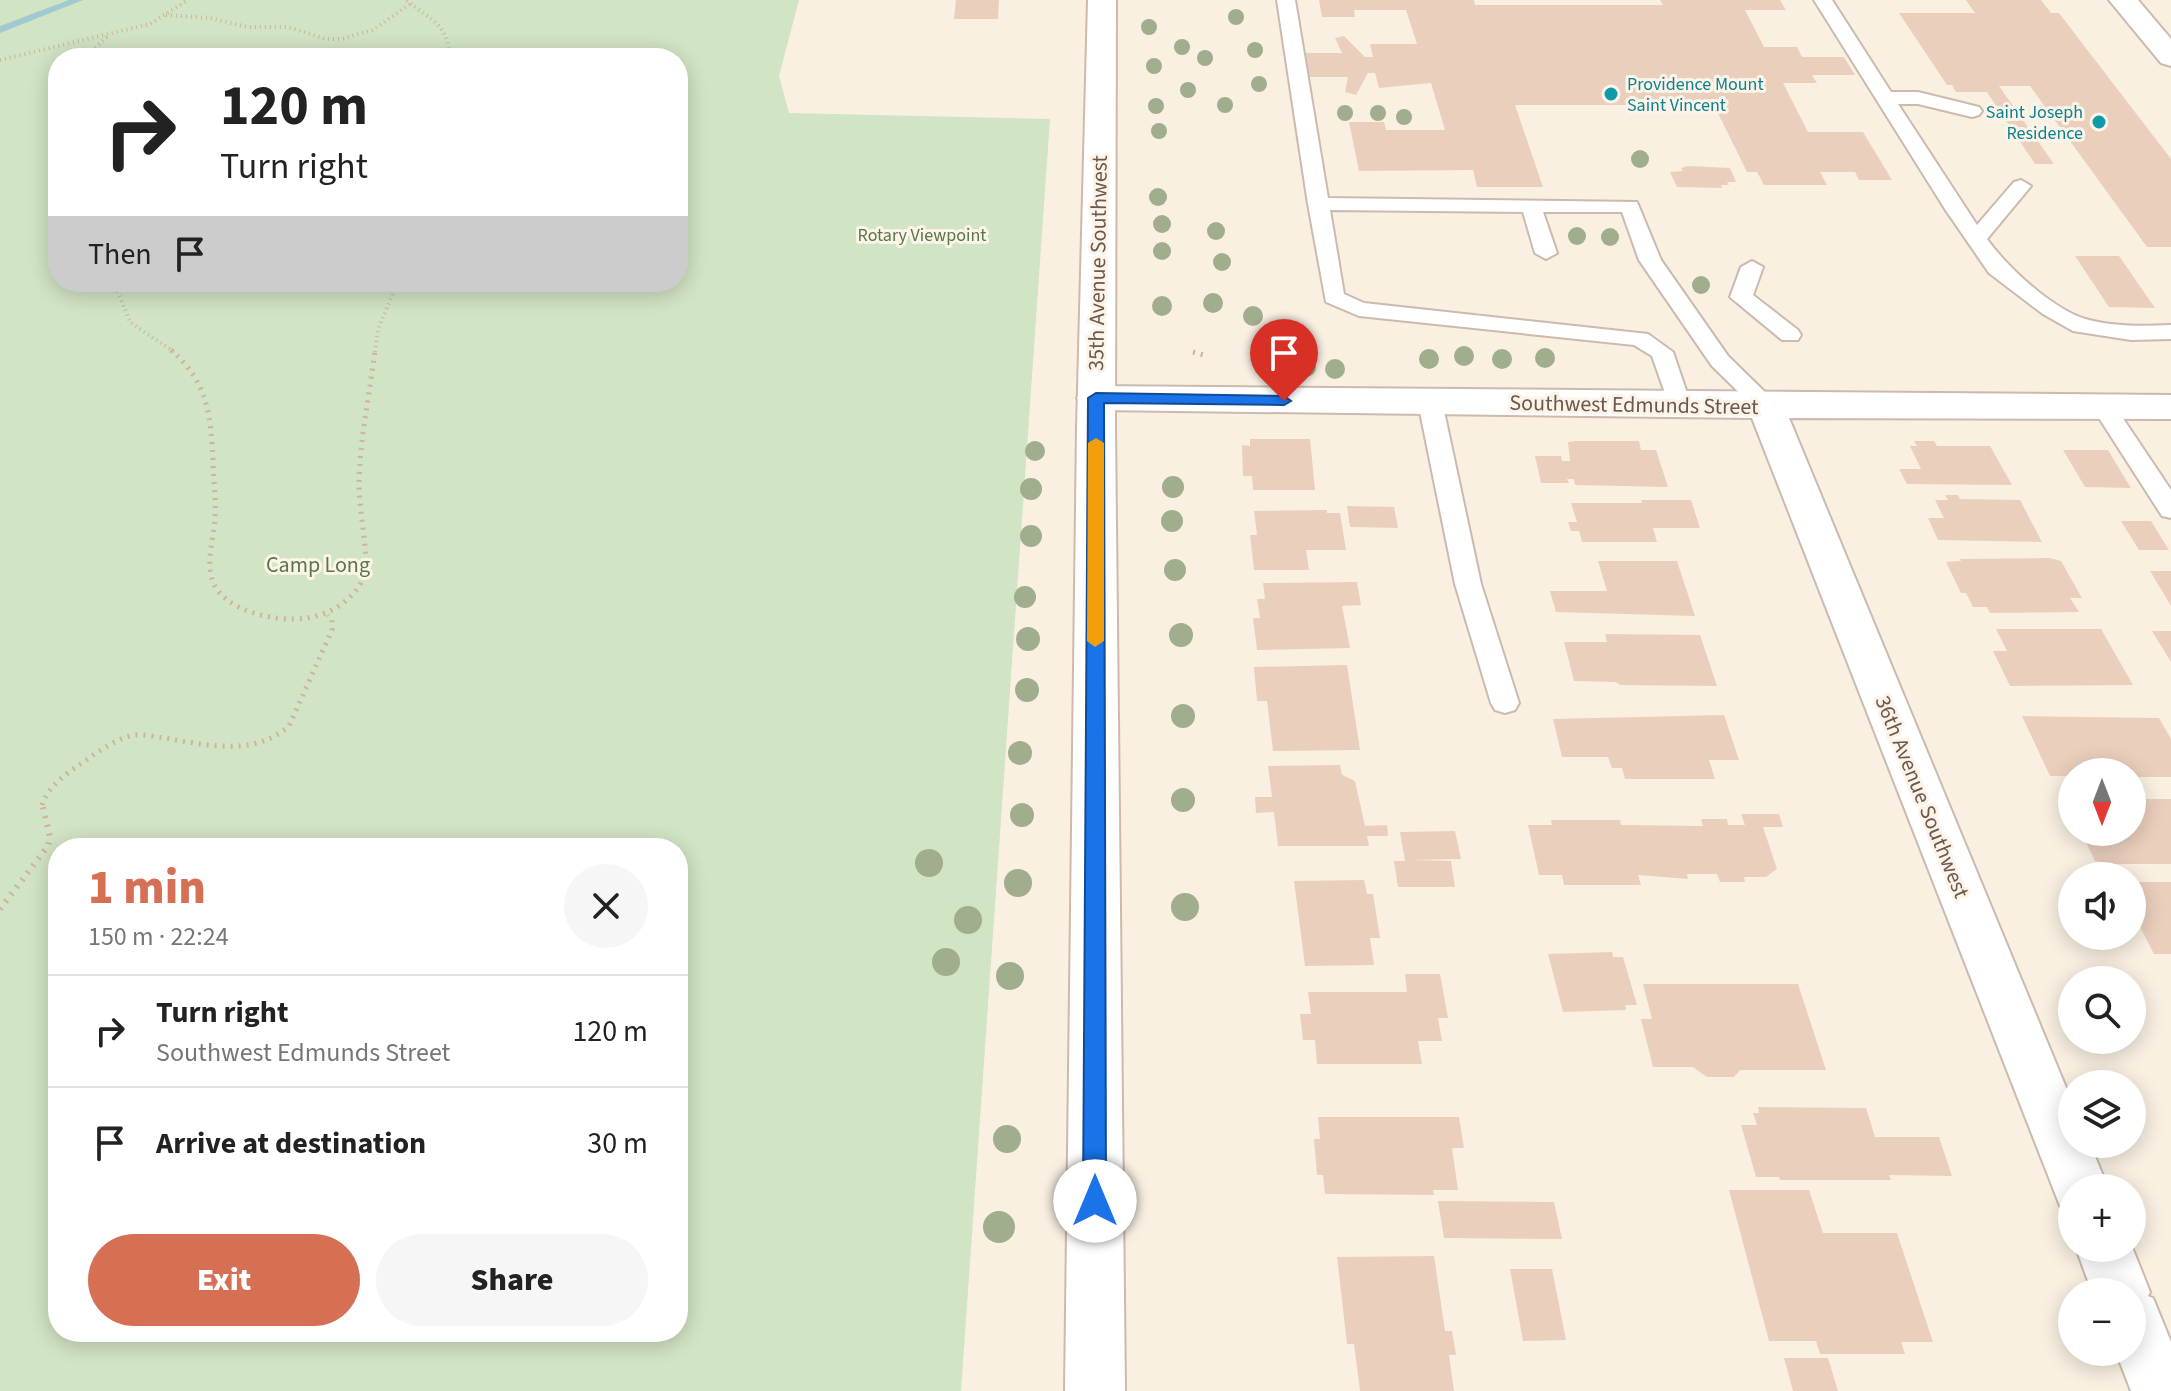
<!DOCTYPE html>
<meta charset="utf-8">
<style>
:root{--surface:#fff;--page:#f6f6f6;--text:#222;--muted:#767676;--line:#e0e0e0;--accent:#d67055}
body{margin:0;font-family:"Source Sans 3",sans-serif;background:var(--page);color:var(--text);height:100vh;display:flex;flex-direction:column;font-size:30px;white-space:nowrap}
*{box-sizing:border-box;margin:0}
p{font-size:26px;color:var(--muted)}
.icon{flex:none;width:44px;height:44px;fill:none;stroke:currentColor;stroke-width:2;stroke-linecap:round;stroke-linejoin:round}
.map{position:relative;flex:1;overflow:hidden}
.panel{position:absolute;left:48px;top:838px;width:640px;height:504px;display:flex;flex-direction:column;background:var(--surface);border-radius:32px;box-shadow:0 4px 20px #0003}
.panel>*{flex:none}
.top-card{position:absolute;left:48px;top:48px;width:640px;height:244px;border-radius:32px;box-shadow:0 4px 20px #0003;background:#fff;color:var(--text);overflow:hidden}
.needle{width:52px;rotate:180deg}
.buttons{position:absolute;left:2058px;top:758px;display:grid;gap:16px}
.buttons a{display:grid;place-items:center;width:88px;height:88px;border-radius:50%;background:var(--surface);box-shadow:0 4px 20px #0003;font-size:40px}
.pin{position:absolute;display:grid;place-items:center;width:68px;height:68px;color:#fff;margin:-82px -34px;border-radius:50% 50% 50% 0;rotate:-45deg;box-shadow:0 0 8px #0007}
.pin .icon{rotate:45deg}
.me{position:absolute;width:88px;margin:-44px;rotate:0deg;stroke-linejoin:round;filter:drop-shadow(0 0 6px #0008)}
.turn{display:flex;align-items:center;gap:28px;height:168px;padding:0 40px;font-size:36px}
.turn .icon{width:104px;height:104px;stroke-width:2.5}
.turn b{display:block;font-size:56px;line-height:68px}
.then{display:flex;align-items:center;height:76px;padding:0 40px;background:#0003;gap:16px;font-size:30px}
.round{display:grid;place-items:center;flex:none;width:84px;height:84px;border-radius:42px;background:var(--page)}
.summary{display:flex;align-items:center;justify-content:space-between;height:136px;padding:0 40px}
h1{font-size:48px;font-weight:800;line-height:60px;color:var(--accent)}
.action{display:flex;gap:16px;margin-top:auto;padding:16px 40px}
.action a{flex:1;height:92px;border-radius:48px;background:var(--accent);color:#fff;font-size:32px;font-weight:800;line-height:92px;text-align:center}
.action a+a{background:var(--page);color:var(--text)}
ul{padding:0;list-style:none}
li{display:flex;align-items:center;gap:24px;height:112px;padding:0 40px;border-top:2px solid var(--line)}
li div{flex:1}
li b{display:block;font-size:30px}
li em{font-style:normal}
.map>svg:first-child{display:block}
</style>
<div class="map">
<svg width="2171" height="1391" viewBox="0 0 2171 1391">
<rect width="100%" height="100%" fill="#f9f0e2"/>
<path fill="#d1e4c3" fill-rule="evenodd" d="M0,0H799L779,76L789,113L1050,119L961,1391H0ZM58,58H678V282H58ZM58,848H678V1332H58Z"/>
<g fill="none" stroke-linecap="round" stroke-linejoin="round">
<polygon fill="#a1cad0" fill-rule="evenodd" points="69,0 83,0 0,33 0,26"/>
</g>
<g fill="#ebcfbd">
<polygon points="956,0 999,0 998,19 954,19"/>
<polygon points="1319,0 1474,0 1475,5 1663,5 1660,0 1780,0 1786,10 1745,10 1764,47 1797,47 1802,57 1844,57 1855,75 1812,75 1817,83 1783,83 1808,132 1863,132 1892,180 1859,180 1855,172 1820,172 1827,185 1764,185 1757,172 1747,172 1714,105 1515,105 1543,187 1477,187 1473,170 1359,171 1349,122 1384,122 1386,130 1445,130 1431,83 1379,88 1375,73 1368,73 1356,95 1345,92 1348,77 1309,77 1306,53 1342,53 1335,38 1344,36 1365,57 1373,57 1370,44 1417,44 1406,10 1354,10 1355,17 1322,17"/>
<polygon points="1966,0 2041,0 2051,13 2059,13 2171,159 2171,247 2147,247 2030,86 1999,86 2054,164 2035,164 1987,92 1956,92 1952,85 1947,85 1899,13 1975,13"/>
<polygon points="1688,166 1730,168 1736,182 1727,182 1729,185 1721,185 1722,188 1677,187 1670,172 1683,171 1681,168"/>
<polygon points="2075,256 2119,256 2155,308 2109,307"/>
<polygon points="1250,439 1310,439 1315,490 1253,490 1252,476 1243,476 1242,445 1250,446"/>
<polygon points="1575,441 1639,441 1641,450 1656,450 1668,487 1575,485 1574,479 1567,479 1569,483 1541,483 1535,456 1561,456 1562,461 1570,461 1568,442"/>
<polygon points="1914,441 1934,441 1937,446 1990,446 2012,485 1907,484 1899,469 1921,469 1910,446 1917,446"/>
<polygon points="2063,450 2108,450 2131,488 2085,487"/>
<polygon points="1945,495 1958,495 1960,499 2020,500 2042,542 1938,540 1928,518 1944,518 1935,500 1948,500"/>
<polygon points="1641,500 1691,500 1700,528 1653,528 1657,542 1582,542 1579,531 1571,531 1568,522 1577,522 1571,503 1642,503"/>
<polygon points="1347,506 1394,507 1398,528 1350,527"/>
<polygon points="1327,510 1327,513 1340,513 1346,550 1306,550 1309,570 1254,570 1250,535 1257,535 1254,511"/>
<polygon points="2121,521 2151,521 2169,550 2139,550"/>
<polygon points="2050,558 2061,561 2082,598 2070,598 2079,612 1990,613 1987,607 1973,607 1966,593 1961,593 1946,562 1961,561 1960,559"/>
<polygon points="1598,561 1677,561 1695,616 1556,612 1550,591 1607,591"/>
<polygon points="2150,571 2171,571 2171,606"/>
<polygon points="1357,582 1361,605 1342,606 1350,648 1257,650 1253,618 1260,618 1257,599 1265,599 1263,583"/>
<polygon points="1996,629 2101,629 2133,685 2010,686 1993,651 2007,651"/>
<polygon points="2152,631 2171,631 2171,662"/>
<polygon points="1605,634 1700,635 1717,686 1620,685 1616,682 1574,681 1564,642 1607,642"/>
<polygon points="1347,665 1360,750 1273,751 1267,701 1257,701 1254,667"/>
<polygon points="1724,715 1739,760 1709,760 1715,779 1625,779 1622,768 1612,768 1608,757 1562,757 1553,719"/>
<polygon points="2022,716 2159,718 2171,739 2171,777 2132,777 2132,772 2072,772 2072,776 2050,776"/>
<polygon points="1340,765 1342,775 1355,781 1365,826 1387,825 1388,836 1367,836 1369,846 1278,846 1274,812 1256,813 1255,797 1272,797 1268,766"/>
<polygon points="2132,793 2135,799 2171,799 2171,864 2113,864 2095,861 2081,832 2132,832"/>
<polygon points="1741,814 1779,814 1783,827 1763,827 1777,869 1766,877 1744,877 1745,882 1720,882 1717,874 1687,874 1688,879 1638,875 1641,885 1564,885 1562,875 1539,875 1528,825 1552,825 1551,820 1620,820 1621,825 1703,826 1701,819 1727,819 1728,825 1745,825"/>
<polygon points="1455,831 1461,859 1411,860 1451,861 1455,887 1398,887 1394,861 1405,861 1400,832"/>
<polygon points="1364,880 1367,894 1373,894 1380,938 1370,938 1374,965 1305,966 1294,881"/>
<polygon points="2132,882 2171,882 2171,954 2154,954 2137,921 2132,921"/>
<polygon points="1612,952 1613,957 1623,957 1637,1005 1625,1005 1626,1010 1563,1012 1548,954"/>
<polygon points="1405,974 1440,974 1448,1018 1438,1018 1442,1041 1418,1041 1422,1064 1317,1064 1315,1040 1303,1040 1300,1014 1311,1014 1308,992 1407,992"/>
<polygon points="1643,984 1798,984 1826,1070 1740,1070 1734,1077 1707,1077 1693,1067 1653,1067 1641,1019 1652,1019"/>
<polygon points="1758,1107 1866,1108 1875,1137 1939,1137 1952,1176 1889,1175 1891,1180 1780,1180 1779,1177 1756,1177 1741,1125 1757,1125 1753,1113 1759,1113"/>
<polygon points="1318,1117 1459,1117 1464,1148 1452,1148 1458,1190 1433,1190 1434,1195 1325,1194 1323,1175 1317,1175 1314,1139 1320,1139"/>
<polygon points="1729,1190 1809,1190 1823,1233 1897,1233 1933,1342 1901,1342 1905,1354 1820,1354 1816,1341 1769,1341"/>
<polygon points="1438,1201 1554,1202 1562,1239 1444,1238"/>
<polygon points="1434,1256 1445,1331 1452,1331 1456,1355 1449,1355 1454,1391 1360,1391 1354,1344 1347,1344 1337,1257"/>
<polygon points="1510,1269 1552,1269 1566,1340 1523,1341"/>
<polygon points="1784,1358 1828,1358 1838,1391 1793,1391"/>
</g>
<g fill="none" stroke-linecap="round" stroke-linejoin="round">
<defs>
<g id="service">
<polygon points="1277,0 1295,0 1328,198 1637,202 1661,260 1728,356 1774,401 1778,406 1774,411 1758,411 1712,366 1639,260 1622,212 1543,212 1557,253 1546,259 1535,253 1523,212 1330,210 1344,294 1364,303 1648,334 1673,352 1691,405 1687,410 1671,410 1652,356 1634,345 1359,316 1326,302 1308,204"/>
<path d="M1814,0H1832L1891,92H1918L1979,107L1982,111L1979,115L1972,117L1918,104H1898L1977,225L2014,182L2021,180L2031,186L1987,239C2007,267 2055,312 2089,320C2116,327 2144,326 2171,325V339L2131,340L2073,331L2043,314L1989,273L1945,209Z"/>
<polygon points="1752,261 1763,267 1753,295 1798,330 1801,335 1798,340 1782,340 1730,297 1741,267"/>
<polygon points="1430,395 1438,397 1442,402 1481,584 1519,703 1515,710 1505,713 1495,710 1491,703 1455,584 1418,402 1422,397"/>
<polygon points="2104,400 2112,402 2171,490 2171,518 2162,516 2092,407 2096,402"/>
</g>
<g id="minor">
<polygon points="2109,0 2138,0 2171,39 2171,66 2161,63"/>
<polygon points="1096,386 2171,395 2171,419 1789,418 2072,1102 2072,1144 2090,1144 2108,1188 2072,1188 2072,1211 2060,1206 1752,418 1096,410 1083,406 1077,398 1083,390"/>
<polygon points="2132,1247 2150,1292 2148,1296 2153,1298 2171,1342 2171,1391 2131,1391 2116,1352 2132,1352 2132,1292 2092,1292 2076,1248"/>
</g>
<polygon id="secondary" points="1088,0 1116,0 1115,427 1125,1391 1065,1391 1077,427"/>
</defs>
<use href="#service" stroke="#cbbaad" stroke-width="4"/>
<use href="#minor" stroke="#cbbaad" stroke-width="4"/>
<use href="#secondary" stroke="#cdbaab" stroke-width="4"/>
<g stroke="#cfb2a1" stroke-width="4" stroke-dasharray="1 4" stroke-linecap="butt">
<path d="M407,0C429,21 449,22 449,58"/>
<polyline points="166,15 210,18 247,27 288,27 326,39 341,39 373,30 410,4"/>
<polyline points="84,58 108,36"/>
<polyline points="0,60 150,24 188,0"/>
<polyline points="58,109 53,127 58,136"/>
<polyline points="114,282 130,322 174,352"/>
<polyline points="375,352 378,329 398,282"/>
</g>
<g stroke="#cfb2a1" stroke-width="5" stroke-dasharray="2 6" stroke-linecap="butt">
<path d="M171,350C209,383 211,417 213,464C214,482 216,501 215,519C214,538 206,560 212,579C221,611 278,623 306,618C330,615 357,599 365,573C369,557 358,502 359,482C360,438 370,393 375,350"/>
<polyline points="1193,352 1207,356"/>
<path d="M42,805C48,787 64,775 79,765C95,754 114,739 134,735C144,734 155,737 164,738C208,745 253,757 289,726L332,630V620L328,615"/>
</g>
<polyline stroke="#cfb2a1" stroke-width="6" stroke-dasharray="2 7" stroke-linecap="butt" points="0,909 48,846 50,837 42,803"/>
<use href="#service" fill="#fff" fill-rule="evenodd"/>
<use href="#minor" fill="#fff" fill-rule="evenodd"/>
<use href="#secondary" fill="#fff" fill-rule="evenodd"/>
</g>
<g fill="#a0ae8d">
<circle cx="1236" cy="17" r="8"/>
<circle cx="1149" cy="27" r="8"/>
<circle cx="1182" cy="47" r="8"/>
<circle cx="1255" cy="50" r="8"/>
<circle cx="1205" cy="58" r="8"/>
<circle cx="1154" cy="66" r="8"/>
<circle cx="1259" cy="84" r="8"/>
<circle cx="1188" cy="90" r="8"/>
<circle cx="1225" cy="105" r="8"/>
<circle cx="1156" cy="106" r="8"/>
<circle cx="1345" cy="113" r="8"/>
<circle cx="1378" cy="113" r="8"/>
<circle cx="1404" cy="117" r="8"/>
<circle cx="1159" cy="131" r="8"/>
<circle cx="1640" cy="159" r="9"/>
<circle cx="1158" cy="197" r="9"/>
<circle cx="1162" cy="224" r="9"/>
<circle cx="1216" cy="231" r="9"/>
<circle cx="1577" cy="236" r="9"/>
<circle cx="1610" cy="237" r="9"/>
<circle cx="1162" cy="251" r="9"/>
<circle cx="1222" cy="262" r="9"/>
<circle cx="1701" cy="285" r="9"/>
<circle cx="1213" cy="303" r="10"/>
<circle cx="1162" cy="306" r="10"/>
<circle cx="1253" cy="316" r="10"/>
<circle cx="1269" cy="345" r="10"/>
<circle cx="1464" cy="356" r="10"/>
<circle cx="1545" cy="358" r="10"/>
<circle cx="1429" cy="359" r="10"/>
<circle cx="1502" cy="359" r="10"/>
<circle cx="1306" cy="367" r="10"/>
<circle cx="1335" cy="369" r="10"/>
<circle cx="1035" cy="451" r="10"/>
<circle cx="1173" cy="487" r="11"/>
<circle cx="1031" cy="489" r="11"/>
<circle cx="1172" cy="521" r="11"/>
<circle cx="1031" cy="536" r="11"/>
<circle cx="1175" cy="570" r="11"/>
<circle cx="1025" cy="597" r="11"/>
<circle cx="1181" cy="635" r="12"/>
<circle cx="1028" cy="639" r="12"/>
<circle cx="1027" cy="690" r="12"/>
<circle cx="1183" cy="716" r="12"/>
<circle cx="1020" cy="753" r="12"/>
<circle cx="1183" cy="800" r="12"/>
<circle cx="1022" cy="815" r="12"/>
<circle cx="929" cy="863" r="14"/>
<circle cx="1018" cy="883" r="14"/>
<circle cx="1185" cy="907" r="14"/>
<circle cx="968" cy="920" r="14"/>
<circle cx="946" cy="962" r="14"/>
<circle cx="1010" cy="976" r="14"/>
<circle cx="1007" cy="1139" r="14"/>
<circle cx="999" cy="1227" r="16"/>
</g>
<polygon fill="#1a73e8" stroke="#114b97" stroke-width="2" points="1096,393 1284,396 1291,401 1284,405 1104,403 1106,1201 1103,1208 1095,1212 1087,1208 1083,1201 1088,398"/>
<polygon fill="#f59e0b" points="1096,438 1104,443 1104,641 1095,647 1087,641 1088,443"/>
<g fill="#0f9aa8" stroke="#fcf4e8" stroke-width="3">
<circle cx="1611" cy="94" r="8"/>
<circle cx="2099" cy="122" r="8"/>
</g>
<g text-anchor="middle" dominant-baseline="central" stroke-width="6" stroke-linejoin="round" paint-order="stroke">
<g font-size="18" fill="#0d838f" stroke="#fcf4e8" text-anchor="start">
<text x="1627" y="84">Providence Mount<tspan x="1627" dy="21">Saint Vincent</tspan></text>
<text x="2083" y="112" text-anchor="end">Saint Joseph<tspan x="2083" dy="21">Residence</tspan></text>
</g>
<g font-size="18" fill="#577848" stroke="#fcf4e8">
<text x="922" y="235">Rotary Viewpoint</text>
</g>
<g font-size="22" fill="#6e574c" stroke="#fcf4e8">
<text transform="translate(1098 263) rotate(-89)">35th Avenue Southwest</text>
<text transform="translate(1634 405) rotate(1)">Southwest Edmunds Street</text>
<text transform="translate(1922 797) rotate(68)">36th Avenue Southwest</text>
</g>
<g font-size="22" fill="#577848" stroke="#fcf4e8">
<text x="318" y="565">Camp Long</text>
</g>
</g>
</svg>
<div class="buttons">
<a><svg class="needle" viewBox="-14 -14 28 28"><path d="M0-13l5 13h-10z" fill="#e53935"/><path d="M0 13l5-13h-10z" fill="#767676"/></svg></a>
<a><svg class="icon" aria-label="sound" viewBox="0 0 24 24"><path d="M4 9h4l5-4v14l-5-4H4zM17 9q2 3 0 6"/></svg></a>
<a><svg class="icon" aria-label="search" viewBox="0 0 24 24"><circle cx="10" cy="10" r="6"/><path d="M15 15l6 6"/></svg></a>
<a><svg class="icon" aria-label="layers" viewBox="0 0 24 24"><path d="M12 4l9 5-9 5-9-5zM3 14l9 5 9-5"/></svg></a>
<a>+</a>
<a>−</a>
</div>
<div class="pin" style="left:1284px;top:401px;background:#d93025"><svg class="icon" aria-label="arrive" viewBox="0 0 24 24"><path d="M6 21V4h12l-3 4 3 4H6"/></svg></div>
<svg class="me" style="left:1095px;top:1201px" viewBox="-20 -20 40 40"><circle r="19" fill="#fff"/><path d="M0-13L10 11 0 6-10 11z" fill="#1a73e8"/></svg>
<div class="top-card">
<div class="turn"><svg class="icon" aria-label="right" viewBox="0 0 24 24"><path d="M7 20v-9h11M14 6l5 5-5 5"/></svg><div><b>120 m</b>Turn right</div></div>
<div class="then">Then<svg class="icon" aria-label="arrive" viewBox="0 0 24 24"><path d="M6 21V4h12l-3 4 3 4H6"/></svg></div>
</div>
<section class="panel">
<div class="summary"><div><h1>1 min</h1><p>150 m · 22:24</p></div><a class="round"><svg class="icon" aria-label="close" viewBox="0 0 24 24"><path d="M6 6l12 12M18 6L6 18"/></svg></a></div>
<ul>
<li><svg class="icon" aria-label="right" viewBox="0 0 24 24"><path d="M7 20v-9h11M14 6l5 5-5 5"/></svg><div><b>Turn right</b><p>Southwest Edmunds Street</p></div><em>120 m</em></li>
<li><svg class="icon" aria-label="arrive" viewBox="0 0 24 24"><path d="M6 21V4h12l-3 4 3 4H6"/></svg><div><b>Arrive at destination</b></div><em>30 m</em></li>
</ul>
<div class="action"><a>Exit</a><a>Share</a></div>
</section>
</div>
